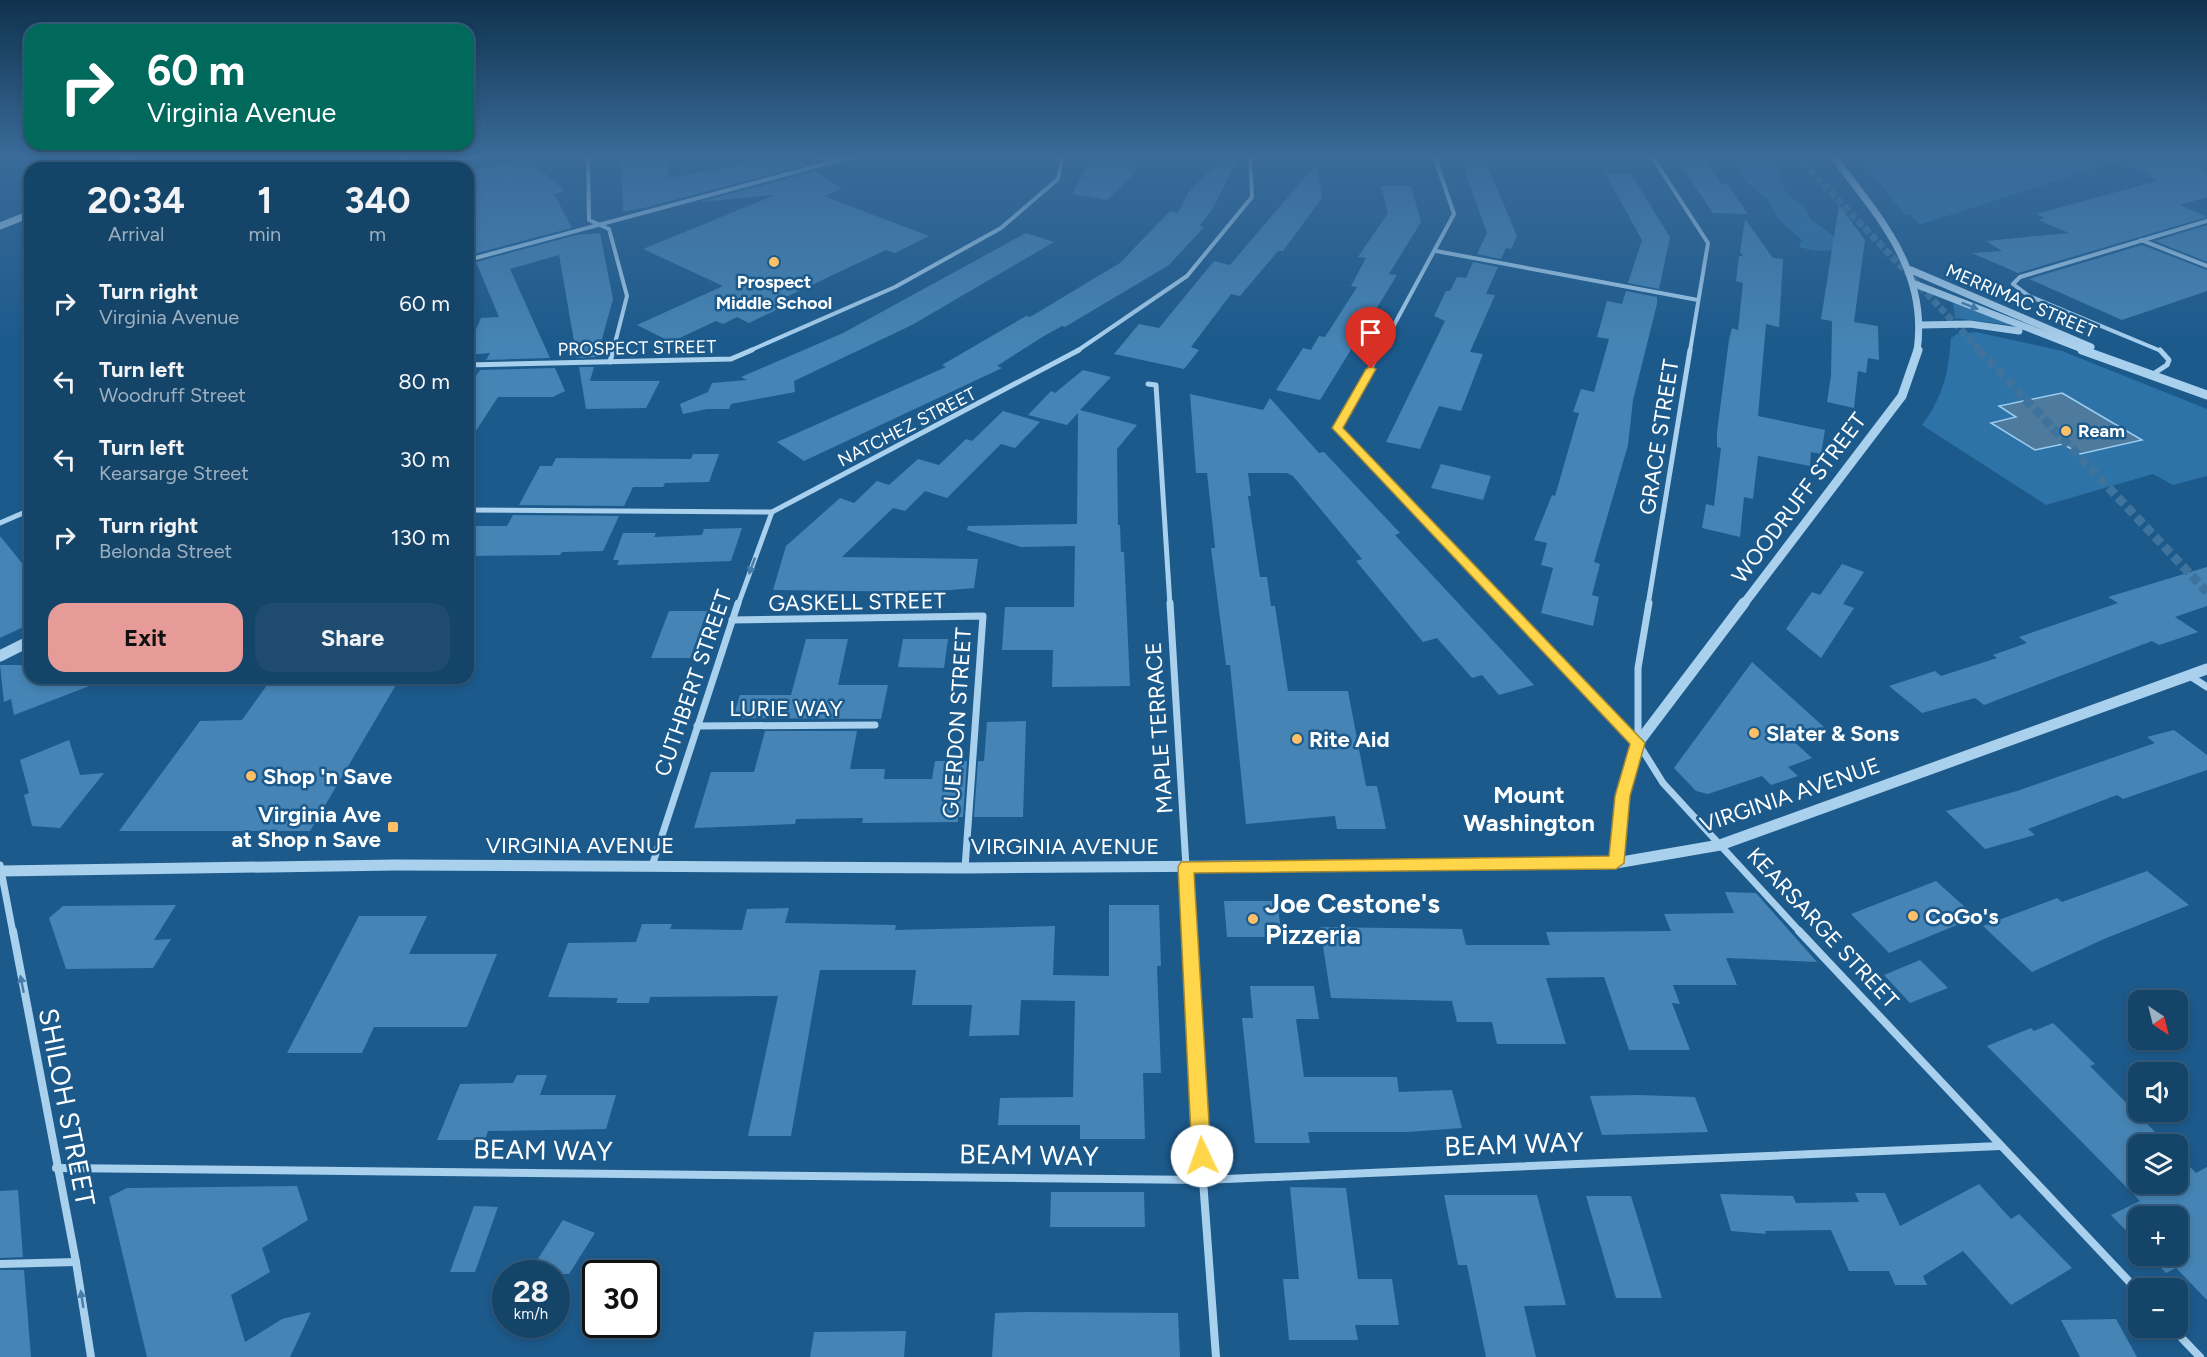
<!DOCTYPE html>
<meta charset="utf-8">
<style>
:root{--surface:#154469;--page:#1e4b6f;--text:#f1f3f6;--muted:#9db0c0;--line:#345c7d;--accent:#e69b98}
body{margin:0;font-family:Figtree,sans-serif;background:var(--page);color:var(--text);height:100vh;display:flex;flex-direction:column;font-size:22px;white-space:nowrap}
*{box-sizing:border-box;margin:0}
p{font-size:20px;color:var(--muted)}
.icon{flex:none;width:33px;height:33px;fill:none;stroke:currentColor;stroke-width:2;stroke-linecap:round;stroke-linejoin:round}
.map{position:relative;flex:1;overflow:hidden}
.drawer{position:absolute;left:24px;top:162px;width:450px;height:522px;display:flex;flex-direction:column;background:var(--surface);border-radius:18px;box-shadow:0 3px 9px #0003,0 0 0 2px var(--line)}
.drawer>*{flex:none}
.top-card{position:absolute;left:24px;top:24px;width:450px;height:126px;border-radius:18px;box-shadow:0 3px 9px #0003,0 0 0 2px var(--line);background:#00695c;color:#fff;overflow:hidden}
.needle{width:39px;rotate:145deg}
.controls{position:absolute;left:2128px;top:990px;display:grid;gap:12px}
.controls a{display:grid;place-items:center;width:60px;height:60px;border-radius:12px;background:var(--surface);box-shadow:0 3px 9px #0003,0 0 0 2px var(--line);font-size:30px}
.speed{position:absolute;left:492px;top:1260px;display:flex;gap:12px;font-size:30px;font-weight:700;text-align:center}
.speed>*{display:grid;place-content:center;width:78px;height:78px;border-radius:50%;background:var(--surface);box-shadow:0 3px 9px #0003,0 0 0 2px var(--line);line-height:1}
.speed small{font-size:15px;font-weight:400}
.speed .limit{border:3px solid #111;border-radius:9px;background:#fff;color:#111}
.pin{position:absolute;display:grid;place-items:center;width:51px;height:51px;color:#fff;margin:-62px -26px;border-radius:50% 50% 50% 0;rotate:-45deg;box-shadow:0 0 6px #0007}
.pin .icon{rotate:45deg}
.me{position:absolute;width:66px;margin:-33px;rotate:357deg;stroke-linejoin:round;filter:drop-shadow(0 0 4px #0008)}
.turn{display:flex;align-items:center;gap:21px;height:126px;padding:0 24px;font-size:27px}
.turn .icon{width:78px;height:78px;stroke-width:2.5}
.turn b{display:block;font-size:42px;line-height:51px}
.eta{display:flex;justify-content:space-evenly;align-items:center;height:102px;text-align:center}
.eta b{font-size:36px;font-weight:700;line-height:42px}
.button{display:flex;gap:12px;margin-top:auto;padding:12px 24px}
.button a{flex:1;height:69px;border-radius:18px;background:var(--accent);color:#111;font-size:24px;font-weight:700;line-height:69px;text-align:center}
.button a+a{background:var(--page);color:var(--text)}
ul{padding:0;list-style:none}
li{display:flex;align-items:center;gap:18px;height:78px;padding:0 24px}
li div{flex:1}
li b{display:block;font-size:22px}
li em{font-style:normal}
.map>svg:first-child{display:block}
</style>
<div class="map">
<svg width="2207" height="1357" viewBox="0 0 2207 1357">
<rect width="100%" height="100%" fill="#1c5a8c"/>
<g fill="#2d73a8">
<path d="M1732,155H1768L1778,163C1778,184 1786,197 1805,206L1811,220L1845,244C1830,254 1816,251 1799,247L1802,240L1778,219L1769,201L1743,179Z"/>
<polygon points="1858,155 2138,155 2135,156 2153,177 2114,162 1919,225 1911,215 1904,214"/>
<polygon points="1953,302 2009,324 2009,325 1955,318"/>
<path d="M1976,332L2062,351L2207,409V476L2173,485L2153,474L2046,505L1922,425C1944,395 1948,374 1951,338L1957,334Z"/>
</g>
<polygon fill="#4e7a9e" stroke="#9cccef" stroke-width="1.5" points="2062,393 2142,440 2080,454 2063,444 2035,450 1991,423 2016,417 1999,406"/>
<g fill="#4584b4">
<polygon points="659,155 660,161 667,160 669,178 750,163 738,155 792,155 806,165 644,208 623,211 621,156"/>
<polygon points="1093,155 1138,155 1137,171 1107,200 1072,194"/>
<polygon points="1225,155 1240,155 1212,210 1199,226 1204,227 1169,265 1065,327 1062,326 1044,336 997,366 1002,368 804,461 777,442 946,367 942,365 1026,316 1030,317 1120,263 1170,211 1178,213 1188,193"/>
<polygon points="1459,155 1483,155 1517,236 1511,249 1506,248 1501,259 1477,254 1487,233"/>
<polygon points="2132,155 2188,155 2207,174 2207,197 2180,205 2207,217 2018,273 1972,253 2002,251 1986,241 2069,233 2038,220 2045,218 2036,214 2157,181"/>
<polygon points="527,158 565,191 554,194 572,228 473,254 468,242 468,172"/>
<polygon points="1677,160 1705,161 1721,184 1727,184 1748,214 1713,213"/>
<polygon points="1317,163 1322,198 1283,251 1278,251 1240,296 1231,294 1191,347 1199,350 1184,369 1114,354 1139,324 1159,328 1214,261 1230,265"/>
<polygon points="815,171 842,189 824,196 929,236 895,253 886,250 786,297 795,301 749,323 737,317 723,324 716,321 671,342 637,325 723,286 643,249 775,195 699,202"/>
<polygon points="1605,173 1631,174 1670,237 1659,289 1628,283 1642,240"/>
<polygon points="1381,186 1411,186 1421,222 1389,274 1397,275 1320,400 1276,390 1303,348 1311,350 1319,336 1325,337 1357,287 1351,286 1366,258 1358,257 1388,213"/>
<polygon points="1839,205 1865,240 1854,322 1878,326 1879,360 1868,358 1866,373 1858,371 1854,408 1827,402 1831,376 1832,321 1821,319"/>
<polygon points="1745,219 1773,258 1783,259 1779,327 1766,324 1758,416 1825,430 1821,454 1811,452 1810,466 1758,456 1753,499 1744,497 1740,537 1702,528 1706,504 1714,506 1721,448 1717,447 1717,432 1729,340 1732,328 1738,330 1743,283 1736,281 1739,256 1743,256 1740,252"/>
<polygon points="2207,225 2207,262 2155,241"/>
<polygon points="600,233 613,299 597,357 577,358 559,255 510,269 550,358 486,360 490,353 468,355 468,348 481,318 499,317 476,262 576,235"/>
<polygon points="1026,233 1054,242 912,325 794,381 795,392 731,404 729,409 707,409 683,414 680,404 708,392 712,383 747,380 741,377 843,333"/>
<polygon points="2142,245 2207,270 2207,291 2122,320 2029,279"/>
<polygon points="1473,262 1498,267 1486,294 1495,295 1470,352 1483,354 1461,411 1439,406 1420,449 1386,442 1445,321 1434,316 1446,291 1450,291 1457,277 1466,278"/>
<polygon points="1626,291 1657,297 1657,304 1633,400 1628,445 1594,562 1600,564 1592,595 1599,597 1593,626 1541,613 1553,568 1541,565 1547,543 1534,540 1552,495 1555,496 1579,413 1573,412 1581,389 1594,392 1609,339 1597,337 1607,301 1622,304"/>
<polygon points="579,367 594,367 590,381 660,381 646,408 586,409"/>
<polygon points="555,368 565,391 553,397 498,397 468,443 468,388 480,370"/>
<polygon points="1083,370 1111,377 1080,410 1137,425 1117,449 1118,525 1120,525 1121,552 1124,552 1130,686 1052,687 1053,650 1002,650 1005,607 1074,607 1075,546 1021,547 967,530 968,526 1077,524 1078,413 1067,425 1028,415 1051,391 1055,393"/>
<polygon points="1190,394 1263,410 1270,398 1319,453 1324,452 1400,533 1395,535 1534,685 1499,695 1482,675 1472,678 1437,638 1423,642 1356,561 1362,559 1293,476 1287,473 1248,473 1251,496 1248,496 1260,577 1267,577 1271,606 1275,606 1288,691 1348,691 1366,786 1377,786 1386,829 1337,829 1335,816 1246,824 1230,665 1226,665 1211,548 1215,548 1207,473 1196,473"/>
<polygon points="1003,411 1040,422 1015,448 1001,444 947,498 925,491 905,511 893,508 842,557 978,559 974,588 927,592 773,590 786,546 840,498 854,503 877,481 889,485 918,459 939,465 966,439 972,441"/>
<polygon points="693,454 719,454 709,482 665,483 663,487 633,487 624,506 519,505 540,466 552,466 556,458 691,459"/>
<polygon points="1441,464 1491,476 1483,500 1431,488"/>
<polygon points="513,515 619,516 603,551 562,552 560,555 468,556 468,526 507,526"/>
<polygon points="742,528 731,561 617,565 619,560 613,560 623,533 656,533 654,537 702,535 704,529"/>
<polygon points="0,536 30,573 30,624 0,638"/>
<polygon points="1842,564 1864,572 1843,604 1854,608 1821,658 1786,629 1812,592 1820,595"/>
<polygon points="2207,567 2207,606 2175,617 2198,632 2159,645 2152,641 1984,705 1975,698 1922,713 1889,686 1935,671 1941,676 1997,658 1993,655 2027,643 2019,637 2118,603 2108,597"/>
<polygon points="669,611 707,611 690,658 651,658"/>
<polygon points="806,639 848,639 838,685 888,685 881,719 733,718 740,695 791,695"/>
<polygon points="903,639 948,639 944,668 898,667"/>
<polygon points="1752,662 1824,727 1791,739 1812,758 1788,767 1798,776 1771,785 1762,776 1708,794 1696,791 1674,768"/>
<polygon points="0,665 30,665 30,678 105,678 105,680 14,715 11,699 4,702"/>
<polygon points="272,678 400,678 310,831 119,831 200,721 242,720"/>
<polygon points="1026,721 1023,817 974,817 978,761 984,761 987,722"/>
<polygon points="2174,730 2207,755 2207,770 2123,799 2117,795 2028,829 2035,835 1985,849 1946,811 2017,791 2155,743 2147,737"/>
<polygon points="765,731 857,731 850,769 885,769 884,779 932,779 935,761 967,761 963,817 958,817 958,822 862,823 863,818 796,819 795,824 694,828 711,772 754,772"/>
<polygon points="69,740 80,775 104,773 60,828 32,826 24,795 29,793 20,760"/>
<polygon points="2147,871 2189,905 2104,939 2032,972 1983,926 2057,898 2062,902"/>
<polygon points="1936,881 1976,917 1889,953 1851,914"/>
<polygon points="1725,892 1756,893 1817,962 1726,958 1737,985 1673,985 1680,1004 1672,1003 1690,1050 1629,1050 1604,977 1546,978 1566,1044 1497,1044 1492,1022 1457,1022 1452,1001 1331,998 1320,927 1462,929 1466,945 1550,945 1546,932 1671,931 1664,914 1734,913"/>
<polygon points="1224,901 1277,901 1282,937 1227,937"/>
<polygon points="176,905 154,940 171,939 153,968 66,969 49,918 63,906"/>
<polygon points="1109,905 1159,905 1161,966 1157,966 1161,1073 1143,1073 1145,1139 1080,1139 1080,1125 998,1125 1000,1098 1073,1097 1075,1001 1021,1000 1019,1035 969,1036 972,1005 912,1005 916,970 820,970 791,1136 748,1136 778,996 650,997 649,1003 616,1003 618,998 548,997 568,943 636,942 642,924 672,924 670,929 742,930 747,909 789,908 785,923 896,925 895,930 1055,926 1053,975 1109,976"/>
<polygon points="359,916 427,916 409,954 497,954 467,1027 374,1027 362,1053 287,1053"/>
<polygon points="1920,960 1948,988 1910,1003 1884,975"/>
<polygon points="1250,986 1314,986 1319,1019 1296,1019 1304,1077 1397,1077 1399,1092 1452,1090 1462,1128 1407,1132 1308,1132 1310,1143 1255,1143 1242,1018 1253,1018"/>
<polygon points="2053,1023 2095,1064 2090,1066 2167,1144 2139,1144 2139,1184 2178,1184 2178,1155 2196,1173 2207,1167 2207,1300 2176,1268 2166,1273 2150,1256 2178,1256 2178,1216 2139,1216 2139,1244 2111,1215 2140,1201 1987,1046 2031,1028 2034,1031"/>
<polygon points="517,1075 547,1075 540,1095 616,1095 606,1129 488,1131 485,1140 437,1140 460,1084 513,1083"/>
<polygon points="1639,1095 1695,1097 1708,1132 1602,1135 1590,1096"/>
<polygon points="1979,1184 2011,1219 2019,1214 2072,1268 2011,1305 1963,1251 1923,1276 1927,1285 1895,1285 1889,1271 1849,1271 1831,1230 1765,1231 1766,1234 1731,1231 1720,1194 1793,1196 1796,1203 1859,1202 1855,1193 1885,1193 1900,1226"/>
<polygon points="297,1186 308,1220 262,1248 270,1272 231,1295 245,1342 282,1319 311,1312 290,1357 147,1357 109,1197 127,1188"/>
<polygon points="1290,1187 1346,1188 1358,1279 1392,1279 1399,1325 1355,1325 1358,1340 1289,1340 1283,1279 1299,1279"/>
<polygon points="18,1190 23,1257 0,1258 0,1191"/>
<polygon points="1051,1192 1144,1192 1145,1227 1050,1227"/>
<polygon points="1444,1195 1537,1195 1566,1305 1524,1306 1536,1357 1486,1357 1467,1265 1458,1265"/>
<polygon points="1586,1196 1631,1196 1662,1298 1616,1298"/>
<polygon points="474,1206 498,1207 475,1272 450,1272"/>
<polygon points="563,1220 595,1233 569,1274 528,1274"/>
<polygon points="0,1270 24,1270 31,1357 0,1357"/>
<polygon points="1027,1312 1178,1313 1180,1357 992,1357 995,1313"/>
<polygon points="2116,1319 2137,1357 2080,1357 2061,1320"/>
<polygon points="906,1331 904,1357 810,1357 814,1332"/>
</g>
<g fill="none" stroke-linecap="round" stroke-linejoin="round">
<polyline stroke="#3e739d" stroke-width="7" stroke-dasharray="7 3" stroke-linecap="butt" points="1796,155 1981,351"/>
<polyline stroke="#3e739d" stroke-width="9" stroke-dasharray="9 4.5" stroke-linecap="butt" points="1979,350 2207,592"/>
<g stroke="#a9d0ed" stroke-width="4">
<polyline points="588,155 589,220 609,229 627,296 613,351"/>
<polyline points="818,155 829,162"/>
<polyline points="1651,155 1708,243 1690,351"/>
<polyline points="420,168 481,155"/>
<polyline points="2141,240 2207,266"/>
<polyline points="1436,251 1698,300"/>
<polyline points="468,260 858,155"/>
<polyline points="749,351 895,287 1001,228 1058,179 1063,155"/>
<polyline points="1077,351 1187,276 1252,197 1250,155"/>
<polyline points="1380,351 1454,214 1434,155"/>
<polyline points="2161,351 2029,296 2013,284 2020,277 2207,221"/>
</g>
<g stroke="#a9d0ed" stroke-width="5">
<polyline points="1380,350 1338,428 1506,605"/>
<polyline points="610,362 613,350"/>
<polyline points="468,365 731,359 752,350"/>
<polyline points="2153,374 2167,365 2169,360 2160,350"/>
<polyline points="1148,384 1156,385 1170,605"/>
<polyline points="468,510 772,512 1079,350"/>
<polyline points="0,523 30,510"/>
<polyline points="738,605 772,512"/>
<polyline points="1648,605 1690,350"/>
</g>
<g stroke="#a9d0ed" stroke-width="7">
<polyline points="1170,603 1190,933"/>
<polyline points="1505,603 1638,743 1663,783 1801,933"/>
<polyline points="732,620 983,616 965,868"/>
<polyline points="2190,676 2207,687"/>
<polyline points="697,726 875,725"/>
<polyline points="1638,742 1638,668 1649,603"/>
<polyline points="0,865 13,933"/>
<polyline points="652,866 738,603"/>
</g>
<g stroke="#a9d0ed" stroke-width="8">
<polyline points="13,931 76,1262 91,1357"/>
<polyline points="1190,931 1203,1180 1216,1357"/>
<polyline points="1799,931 2139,1292"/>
<polyline points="56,1168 1203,1180 2000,1146"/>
<polyline points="0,1264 76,1262"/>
<polyline points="2172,1328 2200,1357"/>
</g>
<g stroke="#a9d0ed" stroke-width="7">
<path d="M1832,155C1878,216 1929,270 1917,351"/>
<polyline points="118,168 133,155"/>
<polyline points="400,168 402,155"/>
<polyline points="0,226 30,214"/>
<polyline points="1911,270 2091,347"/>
<polyline points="1915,284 2087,351"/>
<polyline points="1921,325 1970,324 2019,331"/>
</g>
<g stroke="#a9d0ed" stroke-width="9">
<polyline points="2082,350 2207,395"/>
<polyline points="1743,605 1902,396 1918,350"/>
</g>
<g stroke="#a9d0ed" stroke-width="11">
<polyline points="0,656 30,641"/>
<polyline points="1616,863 1622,796 1638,743 1744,603"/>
<polyline points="0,871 395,865 965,868 1616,863 1720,845 2207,669"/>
</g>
</g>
<defs><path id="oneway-solid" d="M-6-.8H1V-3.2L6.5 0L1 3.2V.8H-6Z" transform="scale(1.5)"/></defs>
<g fill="#467da9">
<use href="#oneway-solid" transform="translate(1970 306) rotate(22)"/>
<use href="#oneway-solid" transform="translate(752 566) rotate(110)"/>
<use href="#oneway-solid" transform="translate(22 984) rotate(-101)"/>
<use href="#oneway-solid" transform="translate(82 1299) rotate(-99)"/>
</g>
<linearGradient id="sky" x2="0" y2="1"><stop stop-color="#0f324d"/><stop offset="0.45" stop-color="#3a6b99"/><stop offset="1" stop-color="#3a6b99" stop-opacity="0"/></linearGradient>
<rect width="2207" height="345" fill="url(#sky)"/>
<polygon fill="#ffd54a" stroke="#a68a30" stroke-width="1.5" points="1371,366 1376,369 1343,428 1645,743 1630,796 1624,863 1616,869 1194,873 1211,1156 1208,1163 1202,1166 1195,1163 1192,1156 1178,867 1181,862 1609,856 1615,796 1630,744 1332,428 1366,369"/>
<g fill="#fdc067" stroke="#1c5a8c" stroke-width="2">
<circle cx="774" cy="262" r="6"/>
<circle cx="2066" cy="431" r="6"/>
<circle cx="1754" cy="733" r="6"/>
<circle cx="1297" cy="739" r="6"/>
<circle cx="251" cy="776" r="6"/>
<rect x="387" y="821" width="12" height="12" rx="3"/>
<circle cx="1913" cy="916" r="6"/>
<circle cx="1253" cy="919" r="6"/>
</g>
<g text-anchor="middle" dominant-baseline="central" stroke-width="5" stroke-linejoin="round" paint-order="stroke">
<g font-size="18" font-weight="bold" fill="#fff" stroke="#1c5a8c">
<text x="774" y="282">Prospect<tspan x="774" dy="21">Middle School</tspan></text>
<text x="2078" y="431" text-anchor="start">Ream</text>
</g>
<g font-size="18" fill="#fff" stroke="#1c5a8c">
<text transform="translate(2021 301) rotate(23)">MERRIMAC STREET</text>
<text transform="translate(637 348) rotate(-1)">PROSPECT STREET</text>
<text transform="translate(907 427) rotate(-27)">NATCHEZ STREET</text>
</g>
<g font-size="22" fill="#fff" stroke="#1c5a8c">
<text transform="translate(1659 437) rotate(-81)">GRACE STREET</text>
<text transform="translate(1799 498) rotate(-53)">WOODRUFF STREET</text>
<text transform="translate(857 602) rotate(-1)">GASKELL STREET</text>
<text transform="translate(693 683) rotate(-71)">CUTHBERT STREET</text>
<text x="786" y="708">LURIE WAY</text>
<text transform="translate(957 723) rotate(-86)">GUERDON STREET</text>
<text transform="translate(1159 728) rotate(-94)">MAPLE TERRACE</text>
<text transform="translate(1790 795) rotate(-19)">VIRGINIA AVENUE</text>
<text x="580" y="845">VIRGINIA AVENUE</text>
<text x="1065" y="846">VIRGINIA AVENUE</text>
<text transform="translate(1823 928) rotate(47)">KEARSARGE STREET</text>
</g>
<g font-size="22" font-weight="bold" fill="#fff" stroke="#1c5a8c" text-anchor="start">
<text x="1766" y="733">Slater &amp; Sons</text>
<text x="1309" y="739">Rite Aid</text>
<text x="263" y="776">Shop 'n Save</text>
<text x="381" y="814" text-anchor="end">Virginia Ave<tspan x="381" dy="25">at Shop n Save</tspan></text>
<text x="1925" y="916">CoGo's</text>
</g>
<g font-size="24" font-weight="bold" fill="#fff" stroke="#1c5a8c">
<text x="1529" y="794">Mount<tspan x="1529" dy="28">Washington</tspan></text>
</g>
<g font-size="27" font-weight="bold" fill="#fff" stroke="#1c5a8c" text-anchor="start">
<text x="1265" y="903">Joe Cestone's<tspan x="1265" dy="31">Pizzeria</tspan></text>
</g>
<g font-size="27" fill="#fff" stroke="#1c5a8c">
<text transform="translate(67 1107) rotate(79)">SHILOH STREET</text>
<text transform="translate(1514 1144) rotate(-2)">BEAM WAY</text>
<text transform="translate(543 1150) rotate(1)">BEAM WAY</text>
<text transform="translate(1029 1155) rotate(1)">BEAM WAY</text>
</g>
</g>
</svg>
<div class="controls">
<a><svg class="needle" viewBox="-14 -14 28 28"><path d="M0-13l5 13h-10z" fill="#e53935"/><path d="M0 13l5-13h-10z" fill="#9db0c0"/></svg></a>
<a><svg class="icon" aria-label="sound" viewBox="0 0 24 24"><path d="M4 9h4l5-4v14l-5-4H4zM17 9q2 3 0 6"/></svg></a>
<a><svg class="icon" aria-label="layers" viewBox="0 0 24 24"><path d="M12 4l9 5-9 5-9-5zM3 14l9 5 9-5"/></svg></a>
<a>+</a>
<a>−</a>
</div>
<div class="speed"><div>28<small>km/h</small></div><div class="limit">30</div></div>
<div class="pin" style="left:1371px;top:369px;background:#d93025"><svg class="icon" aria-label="arrive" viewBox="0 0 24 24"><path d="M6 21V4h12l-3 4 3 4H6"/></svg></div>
<svg class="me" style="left:1202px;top:1156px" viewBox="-20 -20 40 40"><circle r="19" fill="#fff"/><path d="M0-13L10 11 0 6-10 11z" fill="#ffd54a"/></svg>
<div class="top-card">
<div class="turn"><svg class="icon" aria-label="right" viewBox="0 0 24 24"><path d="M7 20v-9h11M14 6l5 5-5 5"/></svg><div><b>60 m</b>Virginia Avenue</div></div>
</div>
<section class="drawer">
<div class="eta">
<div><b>20:34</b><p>Arrival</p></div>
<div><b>1</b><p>min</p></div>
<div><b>340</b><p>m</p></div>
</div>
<ul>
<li><svg class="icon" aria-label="right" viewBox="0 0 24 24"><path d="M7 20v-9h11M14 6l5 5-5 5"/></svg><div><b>Turn right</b><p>Virginia Avenue</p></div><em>60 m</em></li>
<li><svg class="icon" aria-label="left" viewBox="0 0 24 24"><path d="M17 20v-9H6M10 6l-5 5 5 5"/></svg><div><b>Turn left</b><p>Woodruff Street</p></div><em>80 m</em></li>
<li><svg class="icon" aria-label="left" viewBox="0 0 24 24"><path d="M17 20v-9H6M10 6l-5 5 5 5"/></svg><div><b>Turn left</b><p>Kearsarge Street</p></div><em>30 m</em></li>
<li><svg class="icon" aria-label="right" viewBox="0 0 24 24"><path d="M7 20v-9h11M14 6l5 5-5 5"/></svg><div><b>Turn right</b><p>Belonda Street</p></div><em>130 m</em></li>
</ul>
<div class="button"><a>Exit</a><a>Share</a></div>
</section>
</div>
